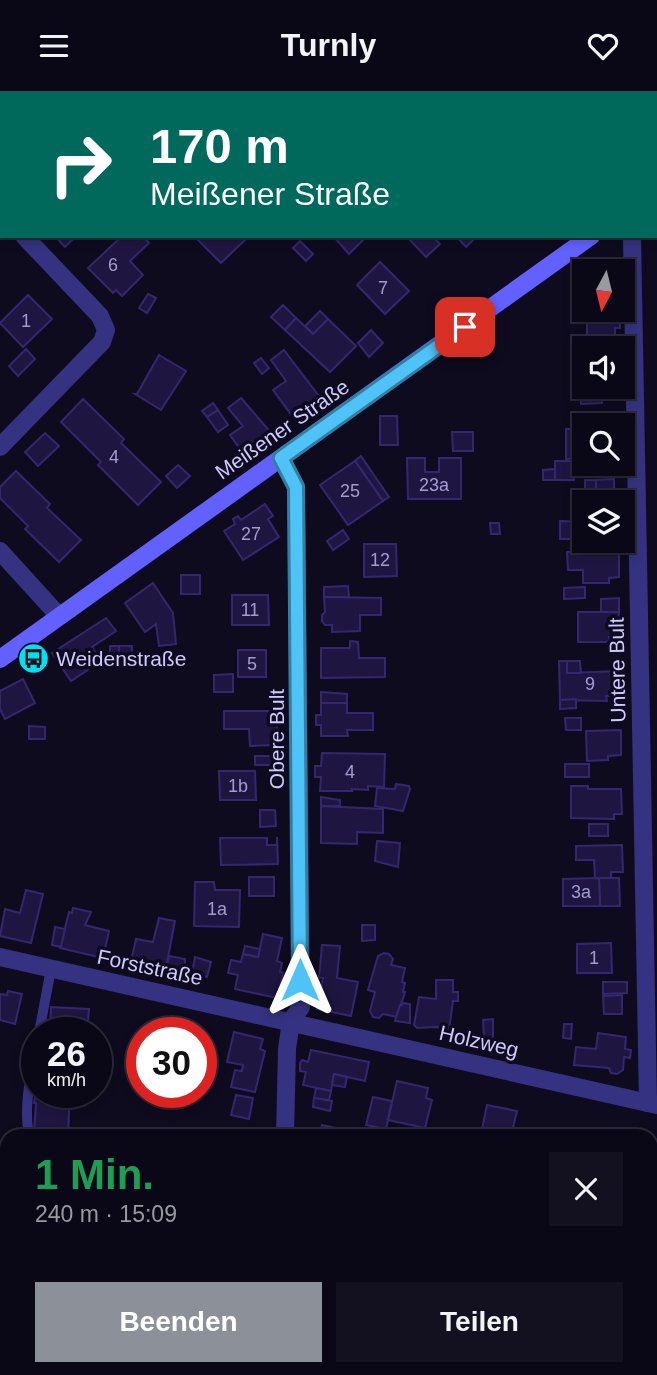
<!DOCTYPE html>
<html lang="de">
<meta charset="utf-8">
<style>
:root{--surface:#0a0817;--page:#131120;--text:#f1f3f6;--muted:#999aa1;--line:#2a2936;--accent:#8c9099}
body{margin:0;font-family:Arial,sans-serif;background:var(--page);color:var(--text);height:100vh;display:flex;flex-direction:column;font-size:26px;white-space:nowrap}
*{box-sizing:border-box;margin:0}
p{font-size:23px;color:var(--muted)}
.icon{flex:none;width:38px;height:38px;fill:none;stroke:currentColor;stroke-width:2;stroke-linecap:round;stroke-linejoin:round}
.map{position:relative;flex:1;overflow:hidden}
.side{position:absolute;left:0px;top:1038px;width:658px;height:247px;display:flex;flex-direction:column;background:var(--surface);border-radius:21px 21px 0 0;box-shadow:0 4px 10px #0003,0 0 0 2px var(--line)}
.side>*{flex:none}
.banner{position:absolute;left:0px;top:0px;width:658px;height:147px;box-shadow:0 4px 10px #0003,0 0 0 2px var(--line);background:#00695c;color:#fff;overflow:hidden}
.needle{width:46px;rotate:187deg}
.buttons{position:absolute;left:572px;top:168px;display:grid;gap:14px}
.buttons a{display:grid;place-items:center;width:63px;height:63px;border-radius:0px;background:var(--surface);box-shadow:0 4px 10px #0003,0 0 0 2px var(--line);font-size:35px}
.speed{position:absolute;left:21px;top:926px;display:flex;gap:14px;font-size:35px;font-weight:700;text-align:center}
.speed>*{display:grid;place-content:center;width:91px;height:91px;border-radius:50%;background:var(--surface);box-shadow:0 4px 10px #0003,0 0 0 2px var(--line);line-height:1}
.speed small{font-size:18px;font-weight:400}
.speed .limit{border:10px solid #d22;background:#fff;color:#111}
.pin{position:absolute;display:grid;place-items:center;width:60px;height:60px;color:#fff;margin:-30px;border-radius:14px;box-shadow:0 4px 10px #0006}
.me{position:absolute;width:77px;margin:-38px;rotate:0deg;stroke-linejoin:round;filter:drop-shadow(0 0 5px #0008)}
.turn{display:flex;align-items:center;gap:24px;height:147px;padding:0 35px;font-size:32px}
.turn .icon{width:91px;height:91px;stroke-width:2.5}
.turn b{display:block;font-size:49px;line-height:60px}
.round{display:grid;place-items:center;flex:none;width:74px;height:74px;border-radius:0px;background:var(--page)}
.summary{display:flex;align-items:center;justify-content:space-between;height:119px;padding:0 35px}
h1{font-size:42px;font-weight:600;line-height:52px;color:#1e9e55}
.action{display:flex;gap:14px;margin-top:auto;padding:14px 35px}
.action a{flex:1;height:80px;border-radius:0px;background:var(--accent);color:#fff;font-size:28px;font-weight:600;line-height:80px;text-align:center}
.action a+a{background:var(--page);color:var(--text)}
header{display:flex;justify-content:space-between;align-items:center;height:91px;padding:0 35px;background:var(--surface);font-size:32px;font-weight:600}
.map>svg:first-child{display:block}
</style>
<header><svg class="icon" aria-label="menu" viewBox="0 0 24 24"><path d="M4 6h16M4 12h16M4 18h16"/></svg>Turnly<svg class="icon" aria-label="heart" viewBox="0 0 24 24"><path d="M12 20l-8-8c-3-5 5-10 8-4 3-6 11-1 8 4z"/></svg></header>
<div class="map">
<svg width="657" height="1284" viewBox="0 0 657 1284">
<rect width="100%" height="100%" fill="#0e0b1f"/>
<g fill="#1e1641" stroke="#34276f" stroke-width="2">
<polygon points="55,145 76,145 65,156"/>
<polygon points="122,145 143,145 149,152 130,170 143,184 122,205 116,199 113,202 88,177"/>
<polygon points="194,145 246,145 247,147 221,172"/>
<polygon points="333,145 367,145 349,163"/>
<polygon points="413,145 432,145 440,153 426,166 410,149"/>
<polygon points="456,145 477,145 466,156"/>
<polygon points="300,150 313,163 306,170 293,157"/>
<polygon points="380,171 409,200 385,223 357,194"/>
<polygon points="148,203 156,207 147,222 139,217"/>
<polygon points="28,204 52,228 23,256 0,232"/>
<polygon points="283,214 296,227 285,239 271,226"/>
<polygon points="587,219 620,219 620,237 615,237 615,250 587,250"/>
<polygon points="320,220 328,228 313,243 305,235"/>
<polygon points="296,227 313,243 328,228 356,255 330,281 285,239"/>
<polygon points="371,239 383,252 369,266 358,252"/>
<polygon points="573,250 588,250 588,257 584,257 584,262 573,262"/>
<polygon points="605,250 605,257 588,257 588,251"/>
<polygon points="26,258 35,268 18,285 9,275"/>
<polygon points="284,259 322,309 313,316 316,321 309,326 306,321 295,329 273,299 286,290 271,269"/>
<polygon points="159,264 186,280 161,319 135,303 137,303"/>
<polygon points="261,267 269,277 262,283 254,272"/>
<polygon points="580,283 584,283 584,296 615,296 616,307 602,307 602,312 581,313"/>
<polygon points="241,307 273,344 245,365 230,344 243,335 228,317"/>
<polygon points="83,308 124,348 121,352 161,391 138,414 98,374 101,371 61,331"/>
<polygon points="213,312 218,319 207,326 202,320"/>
<polygon points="218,319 228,334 218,341 207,326"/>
<polygon points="380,325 397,325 398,354 380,354"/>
<rect x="589" y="329" width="16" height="5"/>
<polygon points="566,338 583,338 584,341 584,372 582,372 582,367 566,368"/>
<polygon points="452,341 473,341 473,360 453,360"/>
<polygon points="45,342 59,355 38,375 25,361"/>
<polygon points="361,365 389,406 383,410 355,370"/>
<polygon points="407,367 425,367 425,381 439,381 439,367 461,367 461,408 408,408"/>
<polygon points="355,370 383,410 348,434 320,394"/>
<polygon points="555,370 573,370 574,389 555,389"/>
<polygon points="178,374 190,385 177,397 166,385"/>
<polygon points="555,378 555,389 543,389 543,379"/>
<polygon points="16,380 50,413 47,417 81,449 59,471 25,438 28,435 0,407 0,396"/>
<polygon points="614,388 614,400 596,400 596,389"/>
<polygon points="585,389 596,389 596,400 618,400 618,411 584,411 584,431 571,432 571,401 585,401"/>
<polygon points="265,413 273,425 268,428 279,446 243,469 224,440 235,433 233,428 238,425 241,429"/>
<polygon points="560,430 584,431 584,448 560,448"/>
<polygon points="490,432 499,432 500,443 491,443"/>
<polygon points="343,439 349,448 333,459 327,450"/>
<polygon points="364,453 396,453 397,485 364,486"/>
<polygon points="619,460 619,486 609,487 609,492 583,492 583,479 568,479 567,461"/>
<rect x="181" y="484" width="19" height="19"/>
<polygon points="153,492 173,522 176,553 159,555 156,533 145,541 125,512"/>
<polygon points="348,495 349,506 324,506 324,496"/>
<polygon points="585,496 585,507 564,508 564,497"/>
<polygon points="232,504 268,504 269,534 232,534"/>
<polygon points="324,506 381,507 381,524 360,524 360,540 332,541 332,534 325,534 322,530 322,524 325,521"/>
<polygon points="619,507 619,521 601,521 601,508"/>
<polygon points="578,521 619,521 619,546 609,546 610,550 606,551 578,551"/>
<polygon points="106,527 116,540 92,556 101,570 71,590 52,562"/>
<polygon points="350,550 358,551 359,567 385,567 385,586 321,587 321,557 350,557"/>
<polygon points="110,555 119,555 120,571 113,571 113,575 107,575 107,567 110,566"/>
<rect x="119" y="555" width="13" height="21"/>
<rect x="238" y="559" width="28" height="27"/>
<polygon points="559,570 567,570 567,582 620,580 620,605 606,605 607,610 560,609"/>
<polygon points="567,570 580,570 581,582 567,582"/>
<polygon points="233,583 233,601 214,601 214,584"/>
<polygon points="23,588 35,612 5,628 0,618 0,600"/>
<polygon points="321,601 347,603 347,612 321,612"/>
<polygon points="576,608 576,617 560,618 560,609"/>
<polygon points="321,612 347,612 347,622 373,622 373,639 347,639 348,645 321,645 321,634 316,634 316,624 321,624"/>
<polygon points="224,620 277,620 277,654 250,655 249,638 224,638"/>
<polygon points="565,627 581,627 581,639 566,639"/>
<polygon points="29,635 45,636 45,648 29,648"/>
<polygon points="621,639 621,664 608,665 608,669 587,670 586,640"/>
<polygon points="322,662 385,663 384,696 368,695 368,699 352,698 352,700 320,700 321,686 315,686 315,675 321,675"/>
<rect x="255" y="665" width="18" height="9"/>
<rect x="565" y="673" width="24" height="13"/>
<polygon points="219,680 255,680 256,709 220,709"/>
<polygon points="396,693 409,695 410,698 403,720 375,715 377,697 395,698"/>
<polygon points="571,695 588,695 588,698 621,698 622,723 614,723 614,728 571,727"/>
<polygon points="321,706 340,709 340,715 321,715"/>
<polygon points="321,715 383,718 383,742 357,741 357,753 321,752"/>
<polygon points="260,719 275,719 276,735 260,736"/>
<rect x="589" y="733" width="19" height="12"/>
<polygon points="277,746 278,773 221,774 220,747 267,747 267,754 277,754"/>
<polygon points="377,750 400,752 398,776 375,770"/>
<polygon points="622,754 623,781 611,781 611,787 595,787 594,769 576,769 576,755"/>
<rect x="249" y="786" width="25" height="19"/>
<polygon points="599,787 619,787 620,815 600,815"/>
<polygon points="599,787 600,815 563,815 563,788"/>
<polygon points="195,791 214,791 215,799 240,799 239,836 194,835"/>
<polygon points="26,799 43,803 31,852 0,845 5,818 20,822"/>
<polygon points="73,817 91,821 85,834 109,840 103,867 60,857 69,821 72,822"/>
<polygon points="159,827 175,830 165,882 130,875 136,848 153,851"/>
<polygon points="362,834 375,834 375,849 362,850"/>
<polygon points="55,836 65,838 61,856 52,854"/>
<polygon points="263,843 282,847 277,870 282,872 280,881 283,882 277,907 235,898 238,884 228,882 231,869 241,871 243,863 258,866"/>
<polygon points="611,852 612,882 577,882 577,853"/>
<polygon points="322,854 340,855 337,887 358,891 351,925 317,918 323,887 319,887"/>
<polygon points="245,855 260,858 258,866 243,863"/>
<polygon points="384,862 389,863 393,868 391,874 405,877 402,891 405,892 403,901 405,901 397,926 383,923 379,927 373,926 370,920 375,901 368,899 378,865"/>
<polygon points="169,865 185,868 185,887 165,882"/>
<polygon points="195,866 211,871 207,886 192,882"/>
<polygon points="436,889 453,889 453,901 458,901 458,910 453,910 449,939 437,936 417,937 414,934 419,906 436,908"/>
<polygon points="603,891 627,891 627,902 603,903"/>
<polygon points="8,900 22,903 15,933 0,929 0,903 7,904"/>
<polygon points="622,904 622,923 604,923 603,905"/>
<polygon points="403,912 410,913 410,932 395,930 400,914 402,914"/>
<polygon points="51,916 89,918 87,942 47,942 50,940"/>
<polygon points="493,928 493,947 484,947 483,929"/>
<polygon points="564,933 572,933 571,948 563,947"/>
<polygon points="234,941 263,948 260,958 265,960 255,1001 231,996 235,979 242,980 243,974 227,971"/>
<polygon points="598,942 626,946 625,958 631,959 630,967 624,966 623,979 617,983 611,982 609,977 574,974 576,956 596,958"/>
<polygon points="311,959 369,971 365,990 334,983 331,1000 303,994 306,981 300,980 300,972 302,969 308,971"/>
<polygon points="334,983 347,986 345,996 332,994"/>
<polygon points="397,990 428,997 426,1007 432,1009 425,1037 388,1029"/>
<polygon points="37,994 37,1001 70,1001 68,1044 34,1042 36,1012 34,1012"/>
<polygon points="316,997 331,1000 329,1009 314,1007"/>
<polygon points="236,1004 253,1007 249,1028 231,1024"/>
<polygon points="373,1006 392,1010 386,1038 366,1034"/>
<polygon points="314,1007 332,1010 330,1020 313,1016"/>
<polygon points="487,1014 517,1020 511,1045 481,1043"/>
<polygon points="322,1034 364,1043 363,1045 319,1045"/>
<rect x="651" y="1088" width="6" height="14"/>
<rect x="651" y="1102" width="6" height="28"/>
<polygon points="0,1107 7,1107 7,1146 0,1145"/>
<rect x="0" y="1189" width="7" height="18"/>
<polygon points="657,1256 657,1272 651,1273 651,1257"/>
<polygon points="307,1278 343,1278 342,1284 307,1284"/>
<polygon points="512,1278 513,1284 485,1284 484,1283"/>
</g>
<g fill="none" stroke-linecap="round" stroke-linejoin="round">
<g stroke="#353381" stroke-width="10">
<polyline points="39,942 51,878"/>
<path d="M30,1045C22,1025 32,972 37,951"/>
</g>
<g stroke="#353381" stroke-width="18">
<polyline points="299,0 300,2"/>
<polyline points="592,0 594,2"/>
<polyline points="518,2 520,0"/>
<polyline points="656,67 657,68"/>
<polyline points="0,120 2,122"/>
<polyline points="632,145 648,1012"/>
<polyline points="0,356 102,251 106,239 100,225 24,145"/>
<polyline points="281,367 296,396 301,916 291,930 287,958 285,1045"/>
<polyline points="0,460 59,525"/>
<polyline points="0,866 657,1014"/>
<polyline points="651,1172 657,1171"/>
<polyline points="563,1278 563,1284"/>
<polyline points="280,1284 280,1278"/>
</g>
<g stroke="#6260ff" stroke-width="18">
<polyline points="656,97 657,97"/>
<polyline points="0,568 591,145"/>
</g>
</g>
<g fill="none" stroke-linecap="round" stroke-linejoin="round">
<defs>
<polyline id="route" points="300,889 296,396 281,367 465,236"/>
</defs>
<use href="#route" stroke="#337fa1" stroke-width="18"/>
<use href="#route" stroke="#4fc3f7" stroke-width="12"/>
</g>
<defs>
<symbol id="bus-disc" viewBox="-11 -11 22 22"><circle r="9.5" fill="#00dff4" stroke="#0e0b1f"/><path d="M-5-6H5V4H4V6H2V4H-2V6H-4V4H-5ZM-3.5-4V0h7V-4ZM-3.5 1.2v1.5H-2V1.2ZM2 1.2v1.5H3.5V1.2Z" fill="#111"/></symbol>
</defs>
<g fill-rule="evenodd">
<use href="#bus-disc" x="16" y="550" width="35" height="35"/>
</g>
<g text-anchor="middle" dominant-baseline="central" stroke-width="7" stroke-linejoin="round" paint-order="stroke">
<g font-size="18" fill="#a39cd0">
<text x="113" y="174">6</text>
<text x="383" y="197">7</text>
<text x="26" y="230">1</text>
<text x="114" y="366">4</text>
<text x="434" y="394">23a</text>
<text x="350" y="400">25</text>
<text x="251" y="443">27</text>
<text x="380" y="469">12</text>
<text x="250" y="519">11</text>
<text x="252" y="573">5</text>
<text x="590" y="593">9</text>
<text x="350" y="681">4</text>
<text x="238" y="695">1b</text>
<text x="581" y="801">3a</text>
<text x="217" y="818">1a</text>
<text x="594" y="867">1</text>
</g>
<g font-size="21" fill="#cfc9ff" stroke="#0e0b1f">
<text transform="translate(282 338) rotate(-35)">Meißener Straße</text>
<text transform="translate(617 579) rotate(-91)">Untere Bult</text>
<text transform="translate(276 648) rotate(-90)">Obere Bult</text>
<text transform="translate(150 876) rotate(12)">Forststraße</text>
<text transform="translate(479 950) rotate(13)">Holzweg</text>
</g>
<g font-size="21" fill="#cfc9ff" stroke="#0e0b1f" text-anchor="start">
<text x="56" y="567">Weidenstraße</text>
</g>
</g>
</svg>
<div class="buttons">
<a><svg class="needle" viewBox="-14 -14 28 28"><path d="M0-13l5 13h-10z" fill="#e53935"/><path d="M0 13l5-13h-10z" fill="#999aa1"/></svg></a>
<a><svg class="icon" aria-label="sound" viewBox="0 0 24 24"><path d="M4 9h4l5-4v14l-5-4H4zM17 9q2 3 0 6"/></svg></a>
<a><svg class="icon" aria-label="search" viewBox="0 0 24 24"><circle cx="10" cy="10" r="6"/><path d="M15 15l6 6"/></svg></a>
<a><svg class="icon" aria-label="layers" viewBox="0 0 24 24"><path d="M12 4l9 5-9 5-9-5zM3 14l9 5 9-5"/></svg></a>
</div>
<div class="speed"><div>26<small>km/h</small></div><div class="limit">30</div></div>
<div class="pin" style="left:465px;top:236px;background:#d93025"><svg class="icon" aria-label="arrive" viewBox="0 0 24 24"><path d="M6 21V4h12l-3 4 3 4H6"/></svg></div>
<svg class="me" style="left:300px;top:889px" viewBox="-20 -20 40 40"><path d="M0-17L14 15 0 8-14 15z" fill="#4fc3f7" stroke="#fff" stroke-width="4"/></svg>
<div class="banner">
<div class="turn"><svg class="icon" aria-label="right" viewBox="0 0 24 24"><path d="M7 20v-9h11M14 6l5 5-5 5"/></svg><div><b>170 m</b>Meißener Straße</div></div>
</div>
<section class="side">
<div class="summary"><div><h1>1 Min.</h1><p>240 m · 15:09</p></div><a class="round"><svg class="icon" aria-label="close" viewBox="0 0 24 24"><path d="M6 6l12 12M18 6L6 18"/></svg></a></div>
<div class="action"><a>Beenden</a><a>Teilen</a></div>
</section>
</div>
